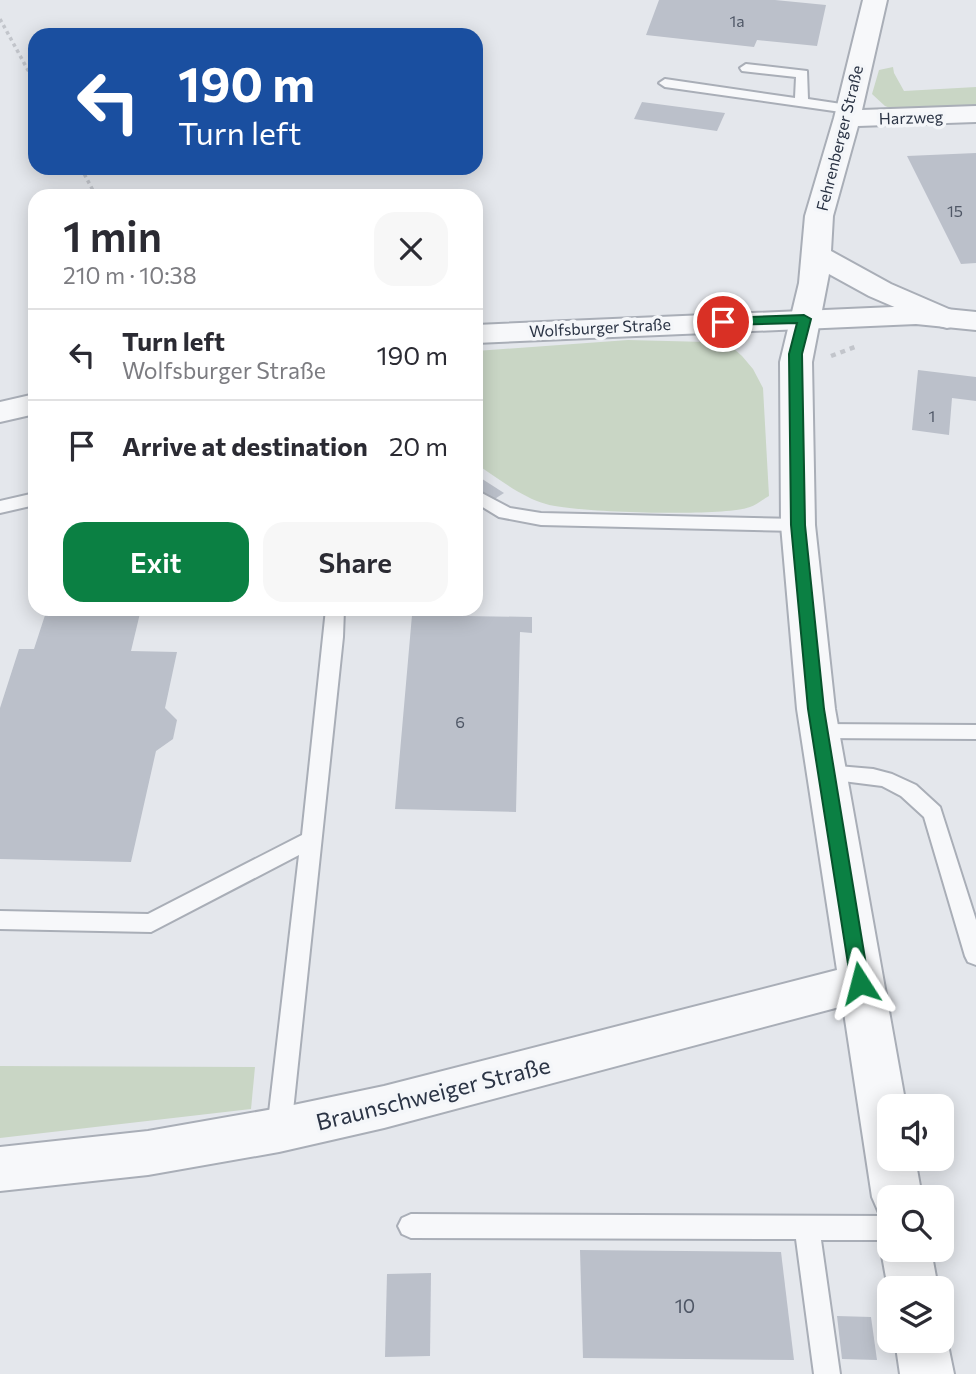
<!DOCTYPE html>
<meta charset="utf-8">
<style>
:root{--surface:#fff;--page:#f7f7f7;--text:#2b2b33;--muted:#7c7c81;--line:#e1e1e2;--accent:#0b8043}
body{margin:0;font-family:Commissioner,sans-serif;background:var(--page);color:var(--text);height:100vh;display:flex;flex-direction:column;font-size:26px;white-space:nowrap}
*{box-sizing:border-box;margin:0}
p{font-size:23px;color:var(--muted)}
.icon{flex:none;width:38px;height:38px;fill:none;stroke:currentColor;stroke-width:2;stroke-linecap:round;stroke-linejoin:round}
.map{position:relative;flex:1;overflow:hidden}
.sheet{position:absolute;left:28px;top:189px;width:455px;height:427px;display:flex;flex-direction:column;background:var(--surface);border-radius:21px;box-shadow:0 4px 18px #0003}
.sheet>*{flex:none}
.banner{position:absolute;left:28px;top:28px;width:455px;height:147px;border-radius:21px;box-shadow:0 4px 18px #0003;background:#1a4fa0;color:#fff;overflow:hidden}
.tools{position:absolute;left:877px;top:1094px;display:grid;gap:14px}
.tools a{display:grid;place-items:center;width:77px;height:77px;border-radius:14px;background:var(--surface);box-shadow:0 4px 18px #0003;font-size:35px}
.pin{position:absolute;display:grid;place-items:center;width:60px;height:60px;color:#fff;margin:-30px;border:4px solid #fff;border-radius:50%;box-shadow:0 2px 7px #0007}
.me{position:absolute;width:77px;margin:-38px;rotate:351deg;stroke-linejoin:round;filter:drop-shadow(0 0 5px #0008)}
.turn{display:flex;align-items:center;gap:24px;height:147px;padding:0 35px;font-size:32px}
.turn .icon{width:91px;height:91px;stroke-width:2.5}
.turn b{display:block;font-size:49px;line-height:60px}
.round{display:grid;place-items:center;flex:none;width:74px;height:74px;border-radius:21px;background:var(--page)}
.head{display:flex;align-items:center;justify-content:space-between;height:119px;padding:0 35px}
h1{font-size:42px;font-weight:600;line-height:52px}
.button{display:flex;gap:14px;margin-top:auto;padding:14px 35px}
.button a{flex:1;height:80px;border-radius:21px;background:var(--accent);color:#fff;font-size:28px;font-weight:600;line-height:80px;text-align:center}
.button a+a{background:var(--page);color:var(--text)}
ul{padding:0;list-style:none}
li{display:flex;align-items:center;gap:21px;height:91px;padding:0 35px;border-top:2px solid var(--line)}
li div{flex:1}
li b{display:block;font-size:26px}
li em{font-style:normal}
.map>svg:first-child{display:block}
</style>
<div class="map">
<svg width="976" height="1374" viewBox="0 0 976 1374">
<rect width="100%" height="100%" fill="#e4e7ec"/>
<g fill="#c9d6c5">
<polygon points="893,67 894,73 904,91 976,87 976,107 895,110 885,106 872,94 879,70"/>
<path d="M628,340L707,342L733,348L742,356L753,369L763,388L769,496C763,499 757,505 750,507C724,517 575,513 546,504C521,497 498,478 476,464V351Z"/>
<polygon points="0,1066 255,1067 251,1109 0,1138"/>
</g>
<g fill="#bbc0ca">
<polygon points="659,0 775,0 826,5 817,46 757,40 754,47 646,35"/>
<polygon points="642,102 725,113 717,131 634,119"/>
<polygon points="976,153 976,263 961,264 907,156"/>
<polygon points="918,370 976,377 976,401 952,398 949,435 912,430"/>
<polygon points="476,475 504,493 476,511"/>
<polygon points="47,609 141,609 131,651 177,652 165,708 177,720 173,739 156,751 131,862 0,859 0,708 19,649 34,649"/>
<polygon points="412,615 532,617 532,633 520,632 516,812 395,809"/>
<polygon points="580,1250 781,1252 794,1360 583,1358"/>
<polygon points="431,1273 430,1356 385,1357 387,1274"/>
<polygon points="837,1316 871,1317 877,1360 842,1359"/>
</g>
<g fill="none" stroke-linecap="round" stroke-linejoin="round">
<defs>
<g id="service">
<polygon points="746,64 807,71 808,99 848,105 854,109 848,113 665,87 659,83 665,79 795,98 796,77 742,71 740,68"/>
<polygon points="476,490 510,508 541,513 798,519 807,525 798,531 541,525 499,517 476,503"/>
<polygon points="35,493 35,505 0,513 0,501"/>
<polygon points="326,609 344,609 343,637 291,1130 288,1138 279,1141 270,1138 267,1130 299,855 151,932 0,929 0,911 148,914 302,835"/>
<polygon points="819,724 976,725 976,739 819,738 812,736 809,731 812,726"/>
<polygon points="826,765 873,769 892,774 916,785 940,807 976,920 976,965 968,962 965,956 924,817 901,796 882,786 819,778 816,773 819,768"/>
<polygon points="411,1214 889,1216 889,1240 821,1240 840,1374 814,1374 796,1239 411,1238 402,1234 398,1226 402,1218"/>
</g>
<g id="minor">
<polygon points="863,0 887,0 862,110 976,106 976,122 858,126 833,216 831,251 891,284 958,313 962,319 958,325 947,328 936,325 869,296 829,274 812,362 815,525 835,709 906,1106 889,1106 889,1158 915,1158 922,1197 889,1197 889,1217 879,1213 872,1197 843,1006 384,1128 279,1152 148,1175 0,1191 0,1147 148,1131 279,1108 384,1086 837,970 797,709 781,525 780,362 799,283 805,216 834,118"/>
<polygon points="889,1233 889,1250 931,1250 938,1288 889,1288 889,1294 881,1250"/>
<polygon points="942,1326 947,1340 954,1374 900,1374 895,1340 942,1340"/>
</g>
<g id="tertiary">
<polygon points="916,306 976,312 976,330 916,324 476,343 476,325"/>
<polygon points="35,394 35,414 0,422 0,402"/>
</g>
</defs>
<use href="#service" stroke="#a9aeb7" stroke-width="4"/>
<use href="#minor" stroke="#a9aeb7" stroke-width="4"/>
<use href="#tertiary" stroke="#a9aeb7" stroke-width="4"/>
<g stroke="#c2c5cb" stroke-width="3.5" stroke-dasharray="3.5 3.5" stroke-linecap="butt">
<polyline points="0,19 35,83"/>
<polyline points="81,168 96,196"/>
</g>
<polyline stroke="#c2c5cb" stroke-width="4.5" stroke-dasharray="5 5" stroke-linecap="butt" points="831,356 855,347"/>
<use href="#service" fill="#f7f8fa" fill-rule="evenodd"/>
<use href="#minor" fill="#f7f8fa" fill-rule="evenodd"/>
<use href="#tertiary" fill="#f7f8fa" fill-rule="evenodd"/>
</g>
<polygon fill="#0b8043" stroke="#07532c" stroke-width="2" points="804,315 811,319 802,354 805,525 824,709 869,983 867,988 860,990 854,988 851,983 808,709 791,525 789,354 797,323 723,325 717,322 723,318"/>
<g text-anchor="middle" dominant-baseline="central" stroke-width="7" stroke-linejoin="round" paint-order="stroke">
<g font-size="16" fill="#4f5766">
<text x="737" y="20">1a</text>
<text x="955" y="210">15</text>
<text x="932" y="415">1</text>
<text x="460" y="721">6</text>
</g>
<g font-size="16" fill="#2b3445" stroke="#f4f6f9">
<text transform="translate(911 117) rotate(-2)">Harzweg</text>
<text transform="translate(839 138) rotate(-76)">Fehrenberger Straße</text>
<text transform="translate(600 327) rotate(-3)">Wolfsburger Straße</text>
</g>
<g font-size="19" fill="#4f5766">
<text x="685" y="1305">10</text>
</g>
<g font-size="23" fill="#2b3445" stroke="#f4f6f9">
<text transform="translate(433 1093) rotate(-14)">Braunschweiger Straße</text>
</g>
</g>
</svg>
<div class="tools">
<a><svg class="icon" aria-label="sound" viewBox="0 0 24 24"><path d="M4 9h4l5-4v14l-5-4H4zM17 9q2 3 0 6"/></svg></a>
<a><svg class="icon" aria-label="search" viewBox="0 0 24 24"><circle cx="10" cy="10" r="6"/><path d="M15 15l6 6"/></svg></a>
<a><svg class="icon" aria-label="layers" viewBox="0 0 24 24"><path d="M12 4l9 5-9 5-9-5zM3 14l9 5 9-5"/></svg></a>
</div>
<div class="pin" style="left:723px;top:322px;background:#d93025"><svg class="icon" aria-label="arrive" viewBox="0 0 24 24"><path d="M6 21V4h12l-3 4 3 4H6"/></svg></div>
<svg class="me" style="left:860px;top:983px" viewBox="-20 -20 40 40"><path d="M0-17L14 15 0 8-14 15z" fill="#0b8043" stroke="#fff" stroke-width="4"/></svg>
<div class="banner">
<div class="turn"><svg class="icon" aria-label="left" viewBox="0 0 24 24"><path d="M17 20v-9H6M10 6l-5 5 5 5"/></svg><div><b>190 m</b>Turn left</div></div>
</div>
<section class="sheet">
<div class="head"><div><h1>1 min</h1><p>210 m · 10:38</p></div><a class="round"><svg class="icon" aria-label="close" viewBox="0 0 24 24"><path d="M6 6l12 12M18 6L6 18"/></svg></a></div>
<ul>
<li><svg class="icon" aria-label="left" viewBox="0 0 24 24"><path d="M17 20v-9H6M10 6l-5 5 5 5"/></svg><div><b>Turn left</b><p>Wolfsburger Straße</p></div><em>190 m</em></li>
<li><svg class="icon" aria-label="arrive" viewBox="0 0 24 24"><path d="M6 21V4h12l-3 4 3 4H6"/></svg><div><b>Arrive at destination</b></div><em>20 m</em></li>
</ul>
<div class="button"><a>Exit</a><a>Share</a></div>
</section>
</div>
